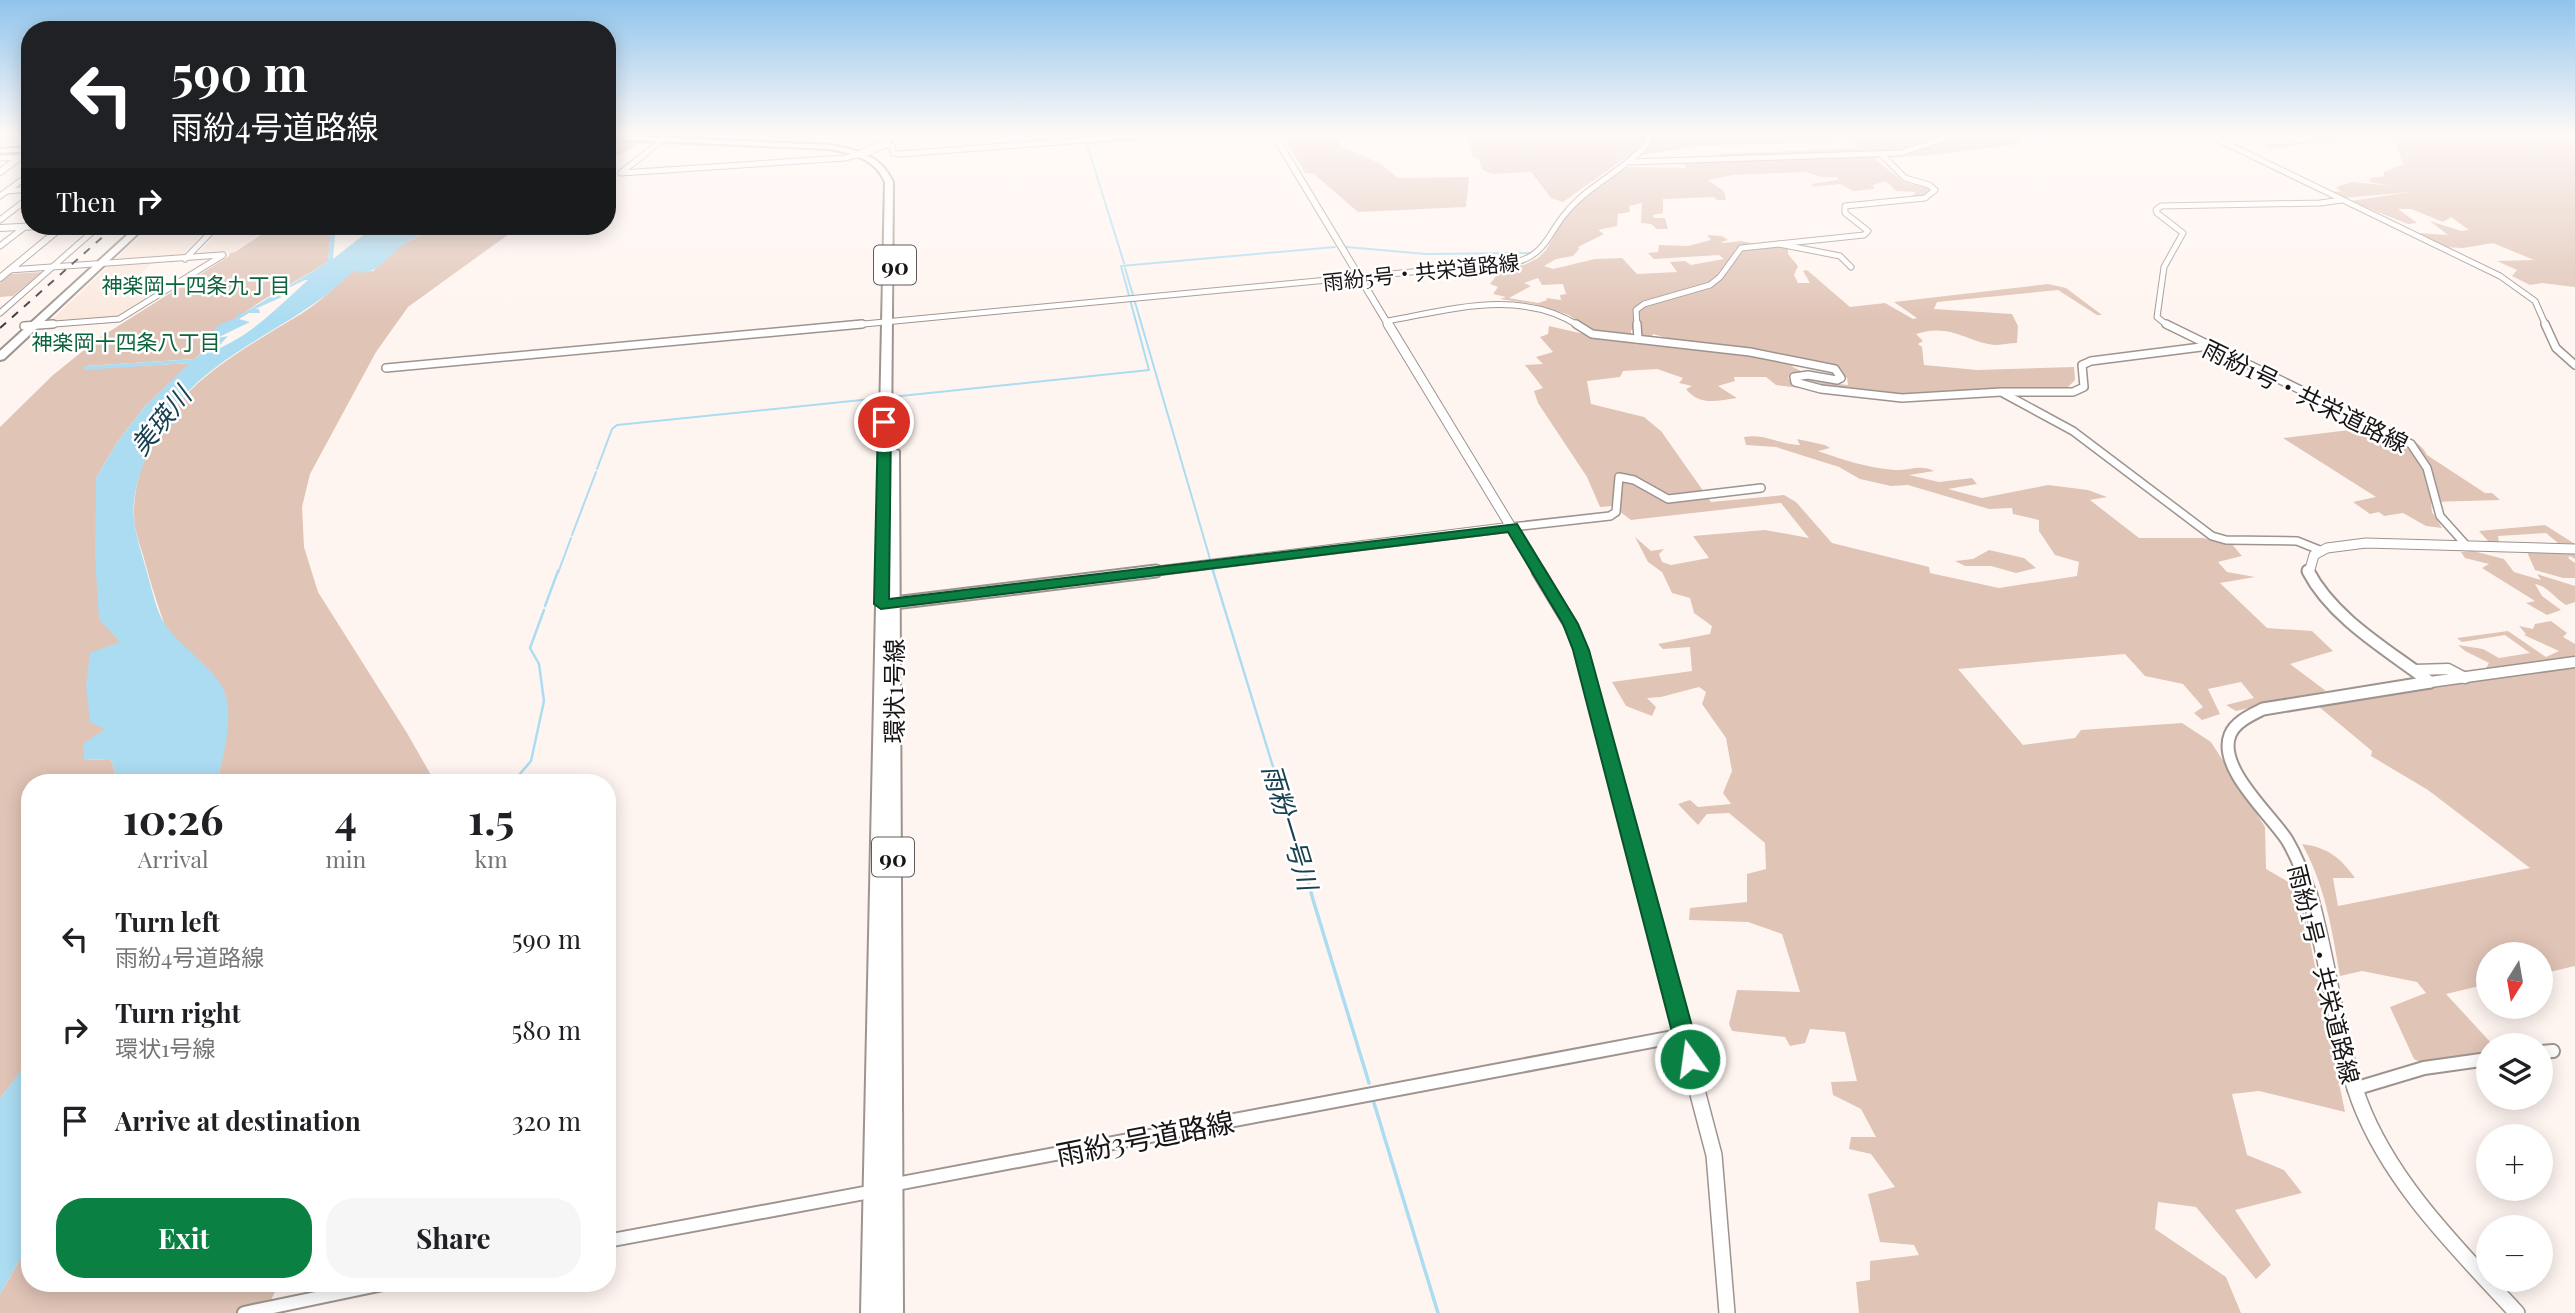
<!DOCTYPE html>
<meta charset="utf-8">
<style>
:root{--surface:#fff;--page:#f6f6f6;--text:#202124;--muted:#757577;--accent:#0b8043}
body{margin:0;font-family:"Playfair Display","Noto Sans JP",serif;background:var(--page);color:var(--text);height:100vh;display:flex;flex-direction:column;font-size:26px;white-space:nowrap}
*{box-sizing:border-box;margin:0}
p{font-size:23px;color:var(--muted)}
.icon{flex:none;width:38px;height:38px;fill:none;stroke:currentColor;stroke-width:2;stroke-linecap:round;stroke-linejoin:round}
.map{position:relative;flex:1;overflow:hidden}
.side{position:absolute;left:21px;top:774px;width:595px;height:518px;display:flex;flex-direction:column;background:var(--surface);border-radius:28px;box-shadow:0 4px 18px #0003}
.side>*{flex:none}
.guide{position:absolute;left:21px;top:21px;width:595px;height:214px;border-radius:28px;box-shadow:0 4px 18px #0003;background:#202124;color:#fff;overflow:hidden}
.needle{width:46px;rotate:191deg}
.fabs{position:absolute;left:2476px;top:942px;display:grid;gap:14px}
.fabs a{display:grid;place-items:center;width:77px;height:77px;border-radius:50%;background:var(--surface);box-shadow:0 4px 18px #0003;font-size:35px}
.pin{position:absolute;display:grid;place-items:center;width:60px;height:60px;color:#fff;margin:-30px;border:4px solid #fff;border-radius:50%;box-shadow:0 2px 7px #0007}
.me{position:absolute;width:77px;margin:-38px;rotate:346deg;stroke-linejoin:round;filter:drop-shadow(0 0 5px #0008)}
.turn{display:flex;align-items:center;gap:24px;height:147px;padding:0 35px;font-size:32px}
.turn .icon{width:91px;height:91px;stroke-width:2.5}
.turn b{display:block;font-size:49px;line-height:60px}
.then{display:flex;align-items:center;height:66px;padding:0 35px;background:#0003;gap:14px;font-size:26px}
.eta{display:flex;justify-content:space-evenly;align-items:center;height:119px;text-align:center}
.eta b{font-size:42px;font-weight:700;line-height:49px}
.action{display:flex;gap:14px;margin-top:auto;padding:14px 35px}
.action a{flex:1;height:80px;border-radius:28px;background:var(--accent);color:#fff;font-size:28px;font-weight:700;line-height:80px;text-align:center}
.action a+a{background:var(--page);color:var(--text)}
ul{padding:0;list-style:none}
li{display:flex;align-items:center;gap:21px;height:91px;padding:0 35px}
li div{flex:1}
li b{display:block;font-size:26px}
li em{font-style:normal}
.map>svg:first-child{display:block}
</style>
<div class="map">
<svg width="2575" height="1313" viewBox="0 0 2575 1313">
<rect width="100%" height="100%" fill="#fff5f0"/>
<g fill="#fbe9df">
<polygon points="150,226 211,226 178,261 152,263 134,280 141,281 134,288 179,285 130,317 56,322 52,320"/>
<polygon points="224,226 271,226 270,229 235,252 197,254"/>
</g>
<g fill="#e0c4b6" fill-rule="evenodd">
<polygon points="1283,135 1391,135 1338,140 1341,146 1381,164 1398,178 1469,177 1466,207 1358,212 1314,174 1305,173"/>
<path d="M1468,135H1686L1693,140L1754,135H2021L2023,140L2014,145L1923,156L1873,158L1904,182L1930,188V198L1925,201L1912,197L1916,192L1896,191L1886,181L1873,185L1874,189L1853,191L1840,184L1813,187L1811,184L1838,180V177H1821L1806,172L1733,175L1708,180L1724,191L1726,200H1717L1714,197L1663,199V213L1653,215L1654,218H1665L1668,229H1657L1651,224L1641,223L1642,203L1629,206L1630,212L1618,214L1617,226L1598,230L1604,234L1578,247L1579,249L1573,256L1556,259L1544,266L1553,269L1595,259L1622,258L1637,274L1677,272L1670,262L1685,261L1691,265L1724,259L1719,255L1654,259L1648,253L1658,252L1659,245L1688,246L1711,240L1707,235L1722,236L1728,240L1721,242L1723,243L1741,241L1756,244L1739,246L1734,251L1739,252C1754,245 1772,245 1788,249V254L1798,266L1794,275L1798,283H1810L1803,271L1807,270L1850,307L1885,303L1913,319L1917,318L1894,302L2048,284L2066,288L2102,315H2097L2058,290L1937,302L1934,309L2012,314L2018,326L2017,343C2010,343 2001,345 1994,345C1964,341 1951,323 1916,334L1923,341L1918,344L1922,347L1924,365L1977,370L2074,367L2075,380L2068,387L1916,395L1808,384L1803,380L1848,385L1847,378L1831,365L1681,342L1653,334L1651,338L1642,337L1638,330H1631V336L1591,331L1569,315L1533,304L1500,299L1506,297L1493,294L1498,287L1490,284L1503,267L1524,265L1538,258L1546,250L1567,211L1626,167L1685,168V165L1680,164L1733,159L1716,154L1838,149L1855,148L1858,144L1846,142L1697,146L1625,158L1563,202L1551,198L1531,172L1492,174L1482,170L1479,159L1473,157ZM1538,278L1542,285L1563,284L1566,294L1560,295L1561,300L1546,298L1547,300L1538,303L1509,298L1531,286L1524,283Z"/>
<path d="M2309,135H2575V287L2542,283L2530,285L2512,276L2517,270L2497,261L2534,260L2493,243L2463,248L2445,247L2417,233L2448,235L2430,221L2461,231L2469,230L2451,217L2443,222L2411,209H2398L2417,223L2408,224L2350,201L2411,192L2343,198L2329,191L2341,192L2336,187L2352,182L2392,186L2369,182L2371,178L2384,176V172L2403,164L2395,143C2379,137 2361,140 2343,136L2335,144L2317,142L2270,149L2262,145L2311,141Z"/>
<polygon points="607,139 817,146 851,153 847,155 817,149 640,144 607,161"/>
<polygon points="271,226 331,226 328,262 263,300 207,338 213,342 195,359 86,366 84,369 191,363 146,405 118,441 96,478 120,642 105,729 85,760 111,759 118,782 30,782 30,1059 0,1099 0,427 53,375 99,338 229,256 230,253 235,252 270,229"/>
<path d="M435,226H520L408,307L376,352L310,474L302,507L304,547L318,592L407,733L435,782H217L221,765C194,698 163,631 145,562C141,547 134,531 134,515C133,464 165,410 204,378C234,353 268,334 301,314C322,301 340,282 358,266L356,272L373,271L401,245L434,229Z"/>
<polygon points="42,272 13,296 0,297 0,283 11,274"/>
<path d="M1549,326L1588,335L1742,353L1814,367L1791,366L1803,372L1788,377L1792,385L1799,388L1776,385L1766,377H1734L1735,381L1718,386L1737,398C1717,401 1699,406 1686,389L1692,386L1679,383L1683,378L1657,369L1623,371L1620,377L1587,381L1591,404L1644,417L1661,431L1711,502L1784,495L1796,502L1832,543L1929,567L1930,573L1999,588L2077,576L2079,562L2055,555L2039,531V520L2013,514L2012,508L1989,509L1908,485L1891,486L1860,479L1839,467L1776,447L1746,445L1744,437C1765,433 1780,445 1800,445L1797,439L1825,445L1830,448L1818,451C1843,460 1869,468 1895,470C1908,471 1921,464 1934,471L1909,475L1939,482L1972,478L1977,484L1948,489L1982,498L2048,485L2088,490L2107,497L2090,500L2139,538H2203L2231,543L2242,556L2218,562L2227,572L2255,577L2220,583L2267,628L2312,631L2333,651L2290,664L2326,691L2236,711L2226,705L2254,698L2241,682L2208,689L2220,714L2202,720L2194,713L2203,707L2183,684L2145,676L2125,654L1958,669L2023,745L2075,738L2081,730L2182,723L2211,742L2265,827L2266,869L2299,888L2345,1112L2259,1091L2232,1094L2247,1155L2284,1170L2302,1193L2235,1210L2271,1265L2256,1279L2196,1207L2158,1202L2155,1229L2226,1277L2241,1313H1859L1856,1282L1870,1280V1261L1919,1255L1914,1245L1880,1242L1868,1194L1895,1187L1871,1154L1849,1149L1851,1137H1876L1861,1109L1833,1095L1831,1082L1857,1081L1845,1032L1810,1029L1805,1043L1790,1046L1785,1037L1732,1031L1729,1024L1737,990L1800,992L1782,934L1748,922L1689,920L1690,908L1747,902V874L1766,869L1765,843L1729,813L1707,814L1698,825L1678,804L1690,800L1698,807L1731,804L1723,793L1732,771L1726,738L1702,704L1706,692L1699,687L1661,697L1647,698L1656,707L1652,716L1626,706L1612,682L1692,671L1690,647L1663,649L1658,644L1710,634L1712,626L1694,613L1690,598L1672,593L1662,572L1648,562L1635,537L1651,551L1664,549L1659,554L1662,562L1671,565L1709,558L1693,536L1765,530L1809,538L1781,503L1631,520L1612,506L1600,507L1587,477L1538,403L1534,391L1543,388L1525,365L1543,364L1536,357L1553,352L1540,337L1548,334Z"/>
<path d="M2374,427C2392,432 2419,437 2427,455L2485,493H2492L2500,500L2431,502L2432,512L2442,528L2426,526L2403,513L2384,516L2379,512L2370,514L2353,502L2376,497L2283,438Z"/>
<polygon points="2545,525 2575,544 2558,543 2546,533 2498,536 2499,543 2489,542 2479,531"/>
<polygon points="1989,550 2024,558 2036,568 2016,573 1991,566 1965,566 1955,561 1973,559"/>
<path d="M2473,551L2504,559L2514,572L2541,580L2537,574L2575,586V602L2566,605C2554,598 2549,587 2535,584L2542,596L2561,610L2547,615L2526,603L2535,601L2482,568L2489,564L2465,558L2461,552Z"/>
<polygon points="2527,552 2575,553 2575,559 2570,556 2568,558 2575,563 2575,578 2563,578 2535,570"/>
<path d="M2551,621L2567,633L2563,637L2575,644V966L2541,974V954H2488V984L2446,994L2493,1045H2488V1052L2435,1070L2414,1059L2390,1007L2426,993L2417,982L2362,971L2340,976C2332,930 2325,885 2302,844C2327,847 2341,858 2355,878H2333L2338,906L2530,868L2428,790L2371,756L2372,751L2318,706L2489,678L2475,669L2485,670L2489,663L2465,651L2458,645L2483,649L2499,658L2530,653L2505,635L2462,642L2457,638L2508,631L2546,657L2559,651L2524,635L2526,634L2519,626L2533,629L2535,624Z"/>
<polygon points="30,1233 30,1283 279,1283 265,1313 0,1313 0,1294 21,1258"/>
</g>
<g fill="#acdcf2" fill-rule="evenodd">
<path d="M331,226H336L333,259L375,226H435L434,229C424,234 412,238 403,245C388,255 376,277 356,272V268C307,321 231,343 182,398C157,427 130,480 134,519C136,538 143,557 148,576C153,593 157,616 169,630C182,647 219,673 225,693C234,721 223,755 217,782H118L111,759L84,760L83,744L105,729L90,722L86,686L90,653L120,642L99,619L95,554L96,478L118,441L146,405L190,363L83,370L86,366L195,359L203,352H199L208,348L213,342L207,338L220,324L237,318L238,314H242L328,262ZM305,280H308C279,306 252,335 215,350L228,336L217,338L250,322L239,319L249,313H260L259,309H255L282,297L279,296L286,292L282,291Z"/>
<polygon points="30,1058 30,1233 21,1258 0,1294 0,1099"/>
</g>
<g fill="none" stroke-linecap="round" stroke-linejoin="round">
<g stroke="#acdcf2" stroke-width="2">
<polyline points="1084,135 1124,263"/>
<polyline points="1346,247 1426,254 1530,253"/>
<polyline points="1125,268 1210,559"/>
<polyline points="891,397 1149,370 1121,266 1335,247"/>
<polyline points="597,469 612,429 617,425 881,398"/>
<polyline points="572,535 596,472"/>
<polyline points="1213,570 1214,573"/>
<polyline points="558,573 571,538"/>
</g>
<g stroke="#acdcf2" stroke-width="2.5">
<polyline points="1213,571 1312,894"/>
<polyline points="545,606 558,571"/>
<polyline points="513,782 531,761 544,701 539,664 530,648 544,610"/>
</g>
<g stroke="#acdcf2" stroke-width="3.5">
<polyline points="1311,893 1369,1083"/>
<polyline points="1374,1103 1438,1313"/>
</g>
<defs>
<g id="minor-far3">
<polyline points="2209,135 2500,276 2535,301 2546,326"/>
<polyline points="882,145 892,146 893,153 900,154 1152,135"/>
<polyline points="0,158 30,157"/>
<polyline points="1630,162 1901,153 1955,135"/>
<polyline points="622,172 661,141"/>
<polyline points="621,173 845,158 861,154"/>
<polyline points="7,191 30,189"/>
<polyline points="0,196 30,174"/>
<polyline points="0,220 30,197"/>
<polyline points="1779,244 1840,256 1851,267"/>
<polyline points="0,246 30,223"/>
<polyline points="185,259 217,226"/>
<polyline points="9,270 221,255"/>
<polyline points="0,313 99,226"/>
<path d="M1387,321C1450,310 1521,288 1579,326"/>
<polyline points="29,326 119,319 223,255"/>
<path d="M843,326L1516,262C1545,255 1548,234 1565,214C1588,185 1625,170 1649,142V135"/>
<polyline points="1637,326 1636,310 1644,304 1710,285 1720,277 1741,248 1864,235 1868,231 1845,213 1845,206 1925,198 1935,190 1929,185 1905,178 1881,154"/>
<polyline points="2168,326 2157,317 2164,267 2183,233 2157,213 2156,210 2161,206 2320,203 2342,200"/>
</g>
<g id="minor-far2">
<polyline points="1576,324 1592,334 1750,352 1835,369 1841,378 1837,380 1808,375 1794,377 1795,382 1821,389 1902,398 2001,392 2073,392 2084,387 2082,365 2091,361 2209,346"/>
<polyline points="1637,324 1638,339"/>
<polyline points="2166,324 2411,444 2427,468 2440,516 2466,545"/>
<polyline points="2545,324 2556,348 2575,365"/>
<polyline points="24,326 53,324"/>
<polyline points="386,368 862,324"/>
<polyline points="2003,393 2073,431 2212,536 2226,540 2297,541 2322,551"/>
<polyline points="1512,527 1610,516 1616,512 1619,477 1634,480 1668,499 1761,488"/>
</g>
<g id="minor-far1">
<polyline points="2415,670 2448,669 2465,678"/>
<polyline points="2430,682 2575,662"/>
</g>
<g id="minor">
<polyline points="2541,1052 2553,1051"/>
<polyline points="2354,1089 2424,1068 2488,1059"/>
<polyline points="891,1185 1684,1035"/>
<polyline points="607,1241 875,1191"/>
<polyline points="244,1313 388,1283"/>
</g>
<g id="tertiary-far3">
<polyline points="1274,135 1389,326"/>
<polyline points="0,136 8,135"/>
<polyline points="0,172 30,150"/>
<polyline points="0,228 39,226"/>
<polyline points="0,278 63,226"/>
</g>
<g id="tertiary-far2">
<polyline points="1388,324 1539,573"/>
<polyline points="1141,573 1512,527"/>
<polyline points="2309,573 2314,555 2327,548 2366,543 2575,549"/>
</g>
<g id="tertiary-far1">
<polyline points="1538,571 1570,624 1581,650 1645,894"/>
<path d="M2308,571C2333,619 2388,650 2430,682"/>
<polyline points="886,604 1156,571"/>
<path d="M2310,894C2304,875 2297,857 2287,840C2271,815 2217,768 2230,735C2235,722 2251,715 2263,709L2430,682"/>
</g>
<g id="tertiary">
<polyline points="1645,893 1714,1155 1727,1313"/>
<path d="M2309,893C2329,961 2335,1033 2359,1100C2390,1183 2458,1249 2517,1313"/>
</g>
<polyline id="secondary" points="861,154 882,145 891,135"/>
<g id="primary">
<path d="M607,135L831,145C857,150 881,155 893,182L891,448L899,451L903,1313H861L885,182C875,159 854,154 831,149L607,139Z"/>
<polygon points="30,147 30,151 0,153 0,149"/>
</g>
<polygon id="trunk" points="137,226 146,226 4,359 0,360 0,351"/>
</defs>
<use href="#minor-far3" stroke="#9e948f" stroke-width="7"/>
<use href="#minor-far2" stroke="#9e948f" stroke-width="10"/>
<use href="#minor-far1" stroke="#9e948f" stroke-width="13"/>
<use href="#minor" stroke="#9e948f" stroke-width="16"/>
<use href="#tertiary-far3" stroke="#9e948f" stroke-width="8"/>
<use href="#tertiary-far2" stroke="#9e948f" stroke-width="11"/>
<use href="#tertiary-far1" stroke="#9e948f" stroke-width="15"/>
<use href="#tertiary" stroke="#9e948f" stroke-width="18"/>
<use href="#secondary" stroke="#9e948f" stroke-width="10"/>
<use href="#primary" stroke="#9e948f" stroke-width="4"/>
<use href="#trunk" stroke="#9e948f" stroke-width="4"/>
<use href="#minor-far3" stroke="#fff" stroke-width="5"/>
<use href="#minor-far2" stroke="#fff" stroke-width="7"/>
<use href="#minor-far1" stroke="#fff" stroke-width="10"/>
<use href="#minor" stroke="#fff" stroke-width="12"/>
<use href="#tertiary-far3" stroke="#fff" stroke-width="6"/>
<use href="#tertiary-far2" stroke="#fff" stroke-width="9"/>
<use href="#tertiary-far1" stroke="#fff" stroke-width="11"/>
<use href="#tertiary" stroke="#fff" stroke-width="15"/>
<use href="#secondary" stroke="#fff" stroke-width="8"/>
<use href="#primary" fill="#fff" fill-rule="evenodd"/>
<use href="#trunk" fill="#fff" fill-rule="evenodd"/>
<polyline stroke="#3f3a39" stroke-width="2" stroke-dasharray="8 8" stroke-linecap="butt" points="0,328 115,226"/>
</g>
<linearGradient id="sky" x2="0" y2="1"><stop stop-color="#90c4ec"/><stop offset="0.42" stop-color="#fffaf8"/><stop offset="1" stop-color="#fffaf8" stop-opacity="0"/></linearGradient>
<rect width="2575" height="319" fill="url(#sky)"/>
<polygon fill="#0b8043" stroke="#07532c" stroke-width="2" points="884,418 891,422 889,599 1517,524 1578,624 1589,650 1701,1059 1698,1065 1690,1068 1682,1065 1679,1059 1573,650 1563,624 1508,532 881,609 874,604 878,422"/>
<g text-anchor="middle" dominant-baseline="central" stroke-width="5" stroke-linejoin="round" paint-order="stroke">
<g font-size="21" fill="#191514" stroke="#fff">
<text transform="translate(1421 271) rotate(-6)">雨紛5号・共栄道路線</text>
</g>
<g font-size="21" fill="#0d633c" stroke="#fff">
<text x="196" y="284">神楽岡十四条九丁目</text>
<text x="126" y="341">神楽岡十四条八丁目</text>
</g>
<g fill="#fff" stroke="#5e5b5a" stroke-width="2">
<rect x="874" y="245.5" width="42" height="39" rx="5"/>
<rect x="872" y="837.5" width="42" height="39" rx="5"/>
</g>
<g font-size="23" font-weight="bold" fill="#191514">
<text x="895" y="265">90</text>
<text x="893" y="857">90</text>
</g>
<g font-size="24" fill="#191514" stroke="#fff">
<text transform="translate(2306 395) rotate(26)">雨紛1号・共栄道路線</text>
<text transform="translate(893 691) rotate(-90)">環状1号線</text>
<text transform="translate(2325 974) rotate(76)">雨紛1号・共栄道路線</text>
</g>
<g font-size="26" font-style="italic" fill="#174050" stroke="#fff">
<text transform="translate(160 420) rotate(-51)">美瑛川</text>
<text transform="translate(1291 827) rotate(73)">雨粉一号川</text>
</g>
<g font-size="28" fill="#191514" stroke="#fff">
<text transform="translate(1145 1137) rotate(-11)">雨紛3号道路線</text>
</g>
</g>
</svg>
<div class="fabs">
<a><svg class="needle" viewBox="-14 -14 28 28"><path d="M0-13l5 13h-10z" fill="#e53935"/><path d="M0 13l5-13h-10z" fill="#757577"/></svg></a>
<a><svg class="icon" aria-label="layers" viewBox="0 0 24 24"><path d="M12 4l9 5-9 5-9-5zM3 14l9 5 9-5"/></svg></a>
<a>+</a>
<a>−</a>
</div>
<div class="pin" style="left:884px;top:422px;background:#d93025"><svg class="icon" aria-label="arrive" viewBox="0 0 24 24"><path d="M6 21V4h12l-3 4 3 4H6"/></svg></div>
<svg class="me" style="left:1690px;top:1059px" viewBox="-20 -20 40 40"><circle r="17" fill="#0b8043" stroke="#fff" stroke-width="3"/><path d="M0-11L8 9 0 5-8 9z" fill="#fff"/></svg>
<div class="guide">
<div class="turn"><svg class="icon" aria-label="left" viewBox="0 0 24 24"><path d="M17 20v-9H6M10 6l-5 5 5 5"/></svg><div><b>590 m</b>雨紛4号道路線</div></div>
<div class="then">Then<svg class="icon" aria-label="right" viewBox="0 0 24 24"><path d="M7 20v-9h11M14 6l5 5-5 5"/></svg></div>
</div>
<section class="side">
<div class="eta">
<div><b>10:26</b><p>Arrival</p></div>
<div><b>4</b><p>min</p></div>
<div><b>1.5</b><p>km</p></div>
</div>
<ul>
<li><svg class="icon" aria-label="left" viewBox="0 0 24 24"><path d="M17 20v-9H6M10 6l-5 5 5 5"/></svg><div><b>Turn left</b><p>雨紛4号道路線</p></div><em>590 m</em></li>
<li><svg class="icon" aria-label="right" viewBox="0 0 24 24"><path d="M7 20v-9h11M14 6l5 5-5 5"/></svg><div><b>Turn right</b><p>環状1号線</p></div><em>580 m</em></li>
<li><svg class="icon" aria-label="arrive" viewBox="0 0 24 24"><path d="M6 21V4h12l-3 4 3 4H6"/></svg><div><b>Arrive at destination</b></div><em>320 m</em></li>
</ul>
<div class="action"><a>Exit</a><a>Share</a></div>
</section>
</div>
